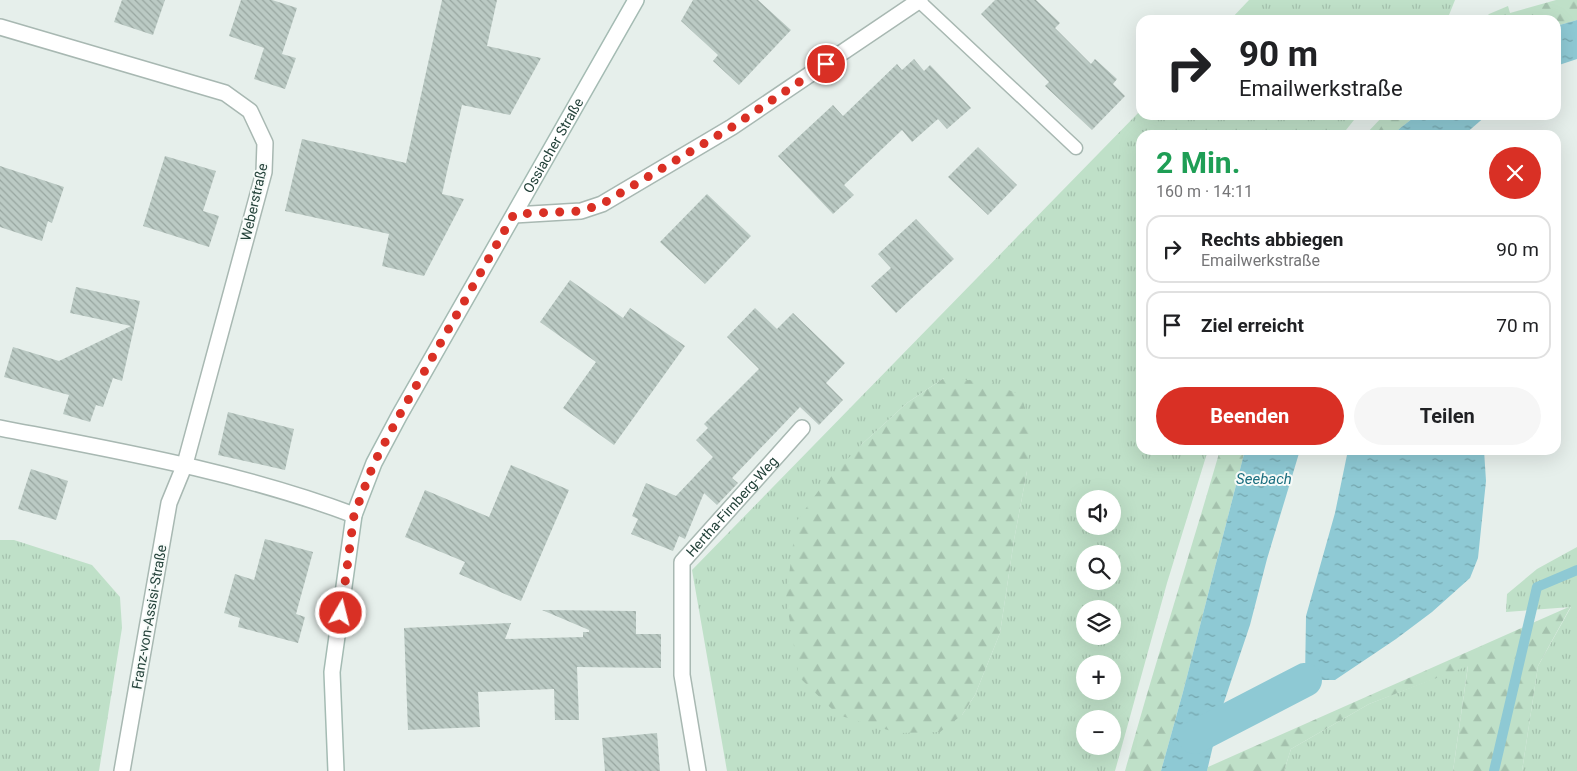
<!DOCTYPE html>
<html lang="de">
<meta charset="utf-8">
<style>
:root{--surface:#fff;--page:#f6f6f6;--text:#202124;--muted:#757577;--line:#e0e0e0;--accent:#d93025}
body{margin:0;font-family:Roboto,sans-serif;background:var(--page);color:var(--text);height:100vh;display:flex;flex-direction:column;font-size:19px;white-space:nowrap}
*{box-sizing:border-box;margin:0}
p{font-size:16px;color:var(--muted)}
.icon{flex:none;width:28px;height:28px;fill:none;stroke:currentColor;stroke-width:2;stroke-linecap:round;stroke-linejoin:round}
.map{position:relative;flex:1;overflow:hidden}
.side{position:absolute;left:1136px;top:130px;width:425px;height:325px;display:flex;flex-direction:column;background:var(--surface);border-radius:15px;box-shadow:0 5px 20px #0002}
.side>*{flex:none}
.guide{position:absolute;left:1136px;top:15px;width:425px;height:105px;border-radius:15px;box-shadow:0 5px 20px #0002;background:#fff;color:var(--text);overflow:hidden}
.buttons{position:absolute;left:1076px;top:490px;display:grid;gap:10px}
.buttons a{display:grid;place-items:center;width:45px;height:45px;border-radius:50%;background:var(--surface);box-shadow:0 5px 20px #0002;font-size:25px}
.pin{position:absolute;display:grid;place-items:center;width:42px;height:42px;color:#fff;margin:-21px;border:2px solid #fff;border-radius:50%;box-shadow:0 1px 5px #0007}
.me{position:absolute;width:55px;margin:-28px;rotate:8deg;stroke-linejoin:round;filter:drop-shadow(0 0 4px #0008)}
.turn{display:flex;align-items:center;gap:18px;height:105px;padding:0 20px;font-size:22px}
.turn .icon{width:65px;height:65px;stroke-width:2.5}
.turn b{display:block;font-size:35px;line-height:42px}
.round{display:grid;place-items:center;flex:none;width:52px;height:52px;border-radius:26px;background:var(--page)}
.summary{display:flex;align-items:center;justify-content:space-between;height:85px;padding:0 20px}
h1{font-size:30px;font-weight:700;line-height:38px;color:#1e9e55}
.cta{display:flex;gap:10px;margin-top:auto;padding:10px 20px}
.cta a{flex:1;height:58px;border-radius:30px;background:var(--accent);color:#fff;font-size:20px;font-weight:700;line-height:58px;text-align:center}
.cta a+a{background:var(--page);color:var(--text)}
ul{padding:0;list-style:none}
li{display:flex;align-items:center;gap:15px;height:68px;margin:0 10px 8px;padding:0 10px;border:2px solid var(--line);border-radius:15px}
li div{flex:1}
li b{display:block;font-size:19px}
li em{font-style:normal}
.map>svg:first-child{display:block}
</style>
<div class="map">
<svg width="1577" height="771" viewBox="0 0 1577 771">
<defs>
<pattern id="grass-tufts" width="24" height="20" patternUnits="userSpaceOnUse" patternTransform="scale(1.25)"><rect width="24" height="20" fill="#bfe0c8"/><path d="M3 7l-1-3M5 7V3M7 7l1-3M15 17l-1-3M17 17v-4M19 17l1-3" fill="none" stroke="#a4c1ad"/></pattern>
<pattern id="forest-firs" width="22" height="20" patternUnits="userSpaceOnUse" patternTransform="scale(1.25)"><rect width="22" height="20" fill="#bfe0c8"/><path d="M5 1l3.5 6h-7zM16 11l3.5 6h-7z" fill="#a4c1ad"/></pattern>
<pattern id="water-ripples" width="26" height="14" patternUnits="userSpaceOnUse" patternTransform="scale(1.25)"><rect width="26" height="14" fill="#8ec9d4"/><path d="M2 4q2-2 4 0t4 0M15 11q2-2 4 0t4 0" fill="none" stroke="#74a5ad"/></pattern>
<pattern id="building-back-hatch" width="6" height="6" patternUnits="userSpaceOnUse" patternTransform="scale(1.25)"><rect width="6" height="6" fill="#bbcac4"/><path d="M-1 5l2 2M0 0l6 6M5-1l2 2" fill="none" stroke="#98a6a0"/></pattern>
</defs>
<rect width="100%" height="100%" fill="#e6efeb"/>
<g fill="url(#grass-tufts)" fill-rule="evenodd">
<polygon points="1249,0 1455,0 1447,20 1230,20"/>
<path d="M1141,110V115H1358L1342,135H1141V450H1208L1167,583L1115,771H727L692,570ZM944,378L1027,471L1014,540L1000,633L975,695L962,715L861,445L907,403ZM1085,499H1112V526H1085ZM1085,554H1112V581H1085ZM1085,609H1112V636H1085ZM1085,664H1112V691H1085ZM1085,719H1112V746H1085Z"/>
<polygon points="0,540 14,540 92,565 120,597 122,628 99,771 0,771"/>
<polygon points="1577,547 1577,771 1522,771 1538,666 1571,607 1506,612 1507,594 1537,569"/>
<polygon points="1468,665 1453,771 1284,771 1291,749 1369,704"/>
</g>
<g fill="url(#forest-firs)">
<polygon points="1556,0 1577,0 1577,20 1556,26 1556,20 1483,20 1489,14 1508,6 1510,13"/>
<polygon points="1384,115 1417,115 1399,129 1395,135 1365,135"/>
<polygon points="944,378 989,382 1021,395 1032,432 1027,471 1014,540 1000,633 975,695 962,715 940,732 898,733 838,715 799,677 786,598 796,522 822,486 861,445 907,403"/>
<path d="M1220,450H1245L1183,692L1161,771H1125C1155,663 1189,557 1220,450Z"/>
<polygon points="1571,606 1538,666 1522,771 1453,771 1468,666 1369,704 1291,749 1284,771 1207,771 1208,767"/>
</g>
<g fill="url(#water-ripples)">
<polygon points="1577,20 1577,59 1556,66 1556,26"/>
<polygon points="1417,115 1487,115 1464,135 1395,135 1399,129"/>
<polygon points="1245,450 1300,450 1267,559 1250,625 1222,708 1207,771 1161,771 1183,692"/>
<polygon points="1348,450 1484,450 1486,481 1478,558 1470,578 1432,612 1396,639 1335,680 1305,680 1306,616 1335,513"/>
</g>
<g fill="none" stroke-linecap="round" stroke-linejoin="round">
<polyline stroke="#8ec9d4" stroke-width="10" points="1494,771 1537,587 1577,570"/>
<polyline stroke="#8ec9d4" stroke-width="34" points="1195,737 1305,680"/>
</g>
<g fill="url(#building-back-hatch)">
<polygon points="122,0 165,0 153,35 114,22"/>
<polygon points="241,0 272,0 297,8 282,54 296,58 285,89 254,79 264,48 229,36"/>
<polygon points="442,0 497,0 487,46 541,58 510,115 462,105 442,194 464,199 424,276 382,266 389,234 285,211 302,139 406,163"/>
<polygon points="693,0 758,0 791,30 739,85 713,61 718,55 681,21"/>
<polygon points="995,0 1036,0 1060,23 1055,28 1091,64 1095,59 1117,79 1113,84 1125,96 1092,130 1045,86 1049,82 981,14"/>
<polygon points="914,59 924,71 930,65 971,108 947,129 938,119 912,142 902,130 844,185 854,195 833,214 778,156 833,105 843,116 897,64 902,70"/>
<polygon points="978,147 1017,185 988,215 948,177"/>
<polygon points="165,156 216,171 203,211 219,216 209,247 143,226"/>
<polygon points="0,166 64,187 52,223 48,221 42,241 0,227"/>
<polygon points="707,194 751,236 705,284 660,242"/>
<polygon points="916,219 954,259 896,313 871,286 891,268 878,254"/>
<polygon points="570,280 623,318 630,308 685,346 614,445 563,408 596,362 540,322"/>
<polygon points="76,287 140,301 122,381 113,378 103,407 96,405 90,422 63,414 69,395 4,377 13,347 59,361 131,326 70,313"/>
<polygon points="755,308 777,329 793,313 845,363 826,383 843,400 819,425 800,407 732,478 738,483 717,505 704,493 685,539 679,536 673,551 631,534 638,519 632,516 646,483 676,496 713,457 696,440 708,428 704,424 759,369 727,337"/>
<polygon points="228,412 294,429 285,470 218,455"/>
<polygon points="511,465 569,490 521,601 459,574 465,562 405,537 425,490 489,517"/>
<polygon points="31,469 68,481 56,520 18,509"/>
<polygon points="265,539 313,552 296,614 305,617 298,643 238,627 240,618 224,613 235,574 254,580"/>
<polygon points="542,610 636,611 636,634 661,634 661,668 577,667 579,720 555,720 554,689 478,692 480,727 408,730 404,628 511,623 505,639 583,637 583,632 589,632 589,630"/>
<polygon points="657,733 660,771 605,771 602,738"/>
</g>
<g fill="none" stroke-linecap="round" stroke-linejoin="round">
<defs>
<polyline id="lane" points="919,1 1076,148"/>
<g id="street">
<polyline points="0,27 225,93 250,111 265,143 264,172 185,464 169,503 122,771"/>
<polyline points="514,215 581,211 602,204 732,127 920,0"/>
<path d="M0,428C119,451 240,472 354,515"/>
<path id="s1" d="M698,771L682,675V562L802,428"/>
</g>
<g id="secondary">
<path id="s2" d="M336,771L332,672L354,515L374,463L399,416L636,0"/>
</g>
</defs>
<use href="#lane" stroke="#a8b8b2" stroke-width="15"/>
<use href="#street" stroke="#a8b8b2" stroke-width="18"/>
<use href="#secondary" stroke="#a4bbb3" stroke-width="18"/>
<use href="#lane" stroke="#fff" stroke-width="12"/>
<use href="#street" stroke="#fff" stroke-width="15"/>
<use href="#secondary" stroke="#fff" stroke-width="15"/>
</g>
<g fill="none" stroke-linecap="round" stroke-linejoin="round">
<polyline stroke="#d93025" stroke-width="9" stroke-dasharray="0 16.2" points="341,613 354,515 374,463 399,416 514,214 581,211 602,204 732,127 826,64"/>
</g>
<g text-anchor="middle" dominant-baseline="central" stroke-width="4" stroke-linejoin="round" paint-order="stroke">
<g font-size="14" fill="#24423a" stroke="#f7fbf9">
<text stroke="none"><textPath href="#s2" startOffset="678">Ossiacher Straße</textPath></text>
<text transform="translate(254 202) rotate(-77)">Weberstraße</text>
<text stroke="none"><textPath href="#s1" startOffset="285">Hertha-Firnberg-Weg</textPath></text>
<text transform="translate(149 617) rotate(-80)">Franz-von-Assisi-Straße</text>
</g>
<g font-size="15" font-style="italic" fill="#1c6f80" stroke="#f7fbf9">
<text x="1264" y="479">Seebach</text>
</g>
</g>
</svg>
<div class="buttons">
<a><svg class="icon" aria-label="sound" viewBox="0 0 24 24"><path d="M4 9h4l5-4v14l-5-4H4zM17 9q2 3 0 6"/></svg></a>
<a><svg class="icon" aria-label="search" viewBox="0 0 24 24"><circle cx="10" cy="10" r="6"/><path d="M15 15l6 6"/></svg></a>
<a><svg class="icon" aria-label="layers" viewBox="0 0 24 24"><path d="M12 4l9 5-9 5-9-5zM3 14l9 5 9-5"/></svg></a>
<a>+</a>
<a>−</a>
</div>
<div class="pin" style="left:826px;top:64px;background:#d93025"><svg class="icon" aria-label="arrive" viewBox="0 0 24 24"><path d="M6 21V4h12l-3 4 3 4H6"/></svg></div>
<svg class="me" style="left:341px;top:613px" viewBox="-20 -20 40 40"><circle r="17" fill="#d93025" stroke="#fff" stroke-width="3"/><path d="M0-11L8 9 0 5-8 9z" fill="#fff"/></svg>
<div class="guide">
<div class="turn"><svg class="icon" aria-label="right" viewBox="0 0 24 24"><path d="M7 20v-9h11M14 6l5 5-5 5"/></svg><div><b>90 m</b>Emailwerkstraße</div></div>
</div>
<section class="side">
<div class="summary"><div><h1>2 Min.</h1><p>160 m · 14:11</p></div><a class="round" style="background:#d93025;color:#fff"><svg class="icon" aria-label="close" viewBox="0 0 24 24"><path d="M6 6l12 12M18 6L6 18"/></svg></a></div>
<ul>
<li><svg class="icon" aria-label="right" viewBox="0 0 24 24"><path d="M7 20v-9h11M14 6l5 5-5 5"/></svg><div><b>Rechts abbiegen</b><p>Emailwerkstraße</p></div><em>90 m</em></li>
<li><svg class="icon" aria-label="arrive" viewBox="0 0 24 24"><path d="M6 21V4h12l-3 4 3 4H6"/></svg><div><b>Ziel erreicht</b></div><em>70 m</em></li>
</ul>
<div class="cta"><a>Beenden</a><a>Teilen</a></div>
</section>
</div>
